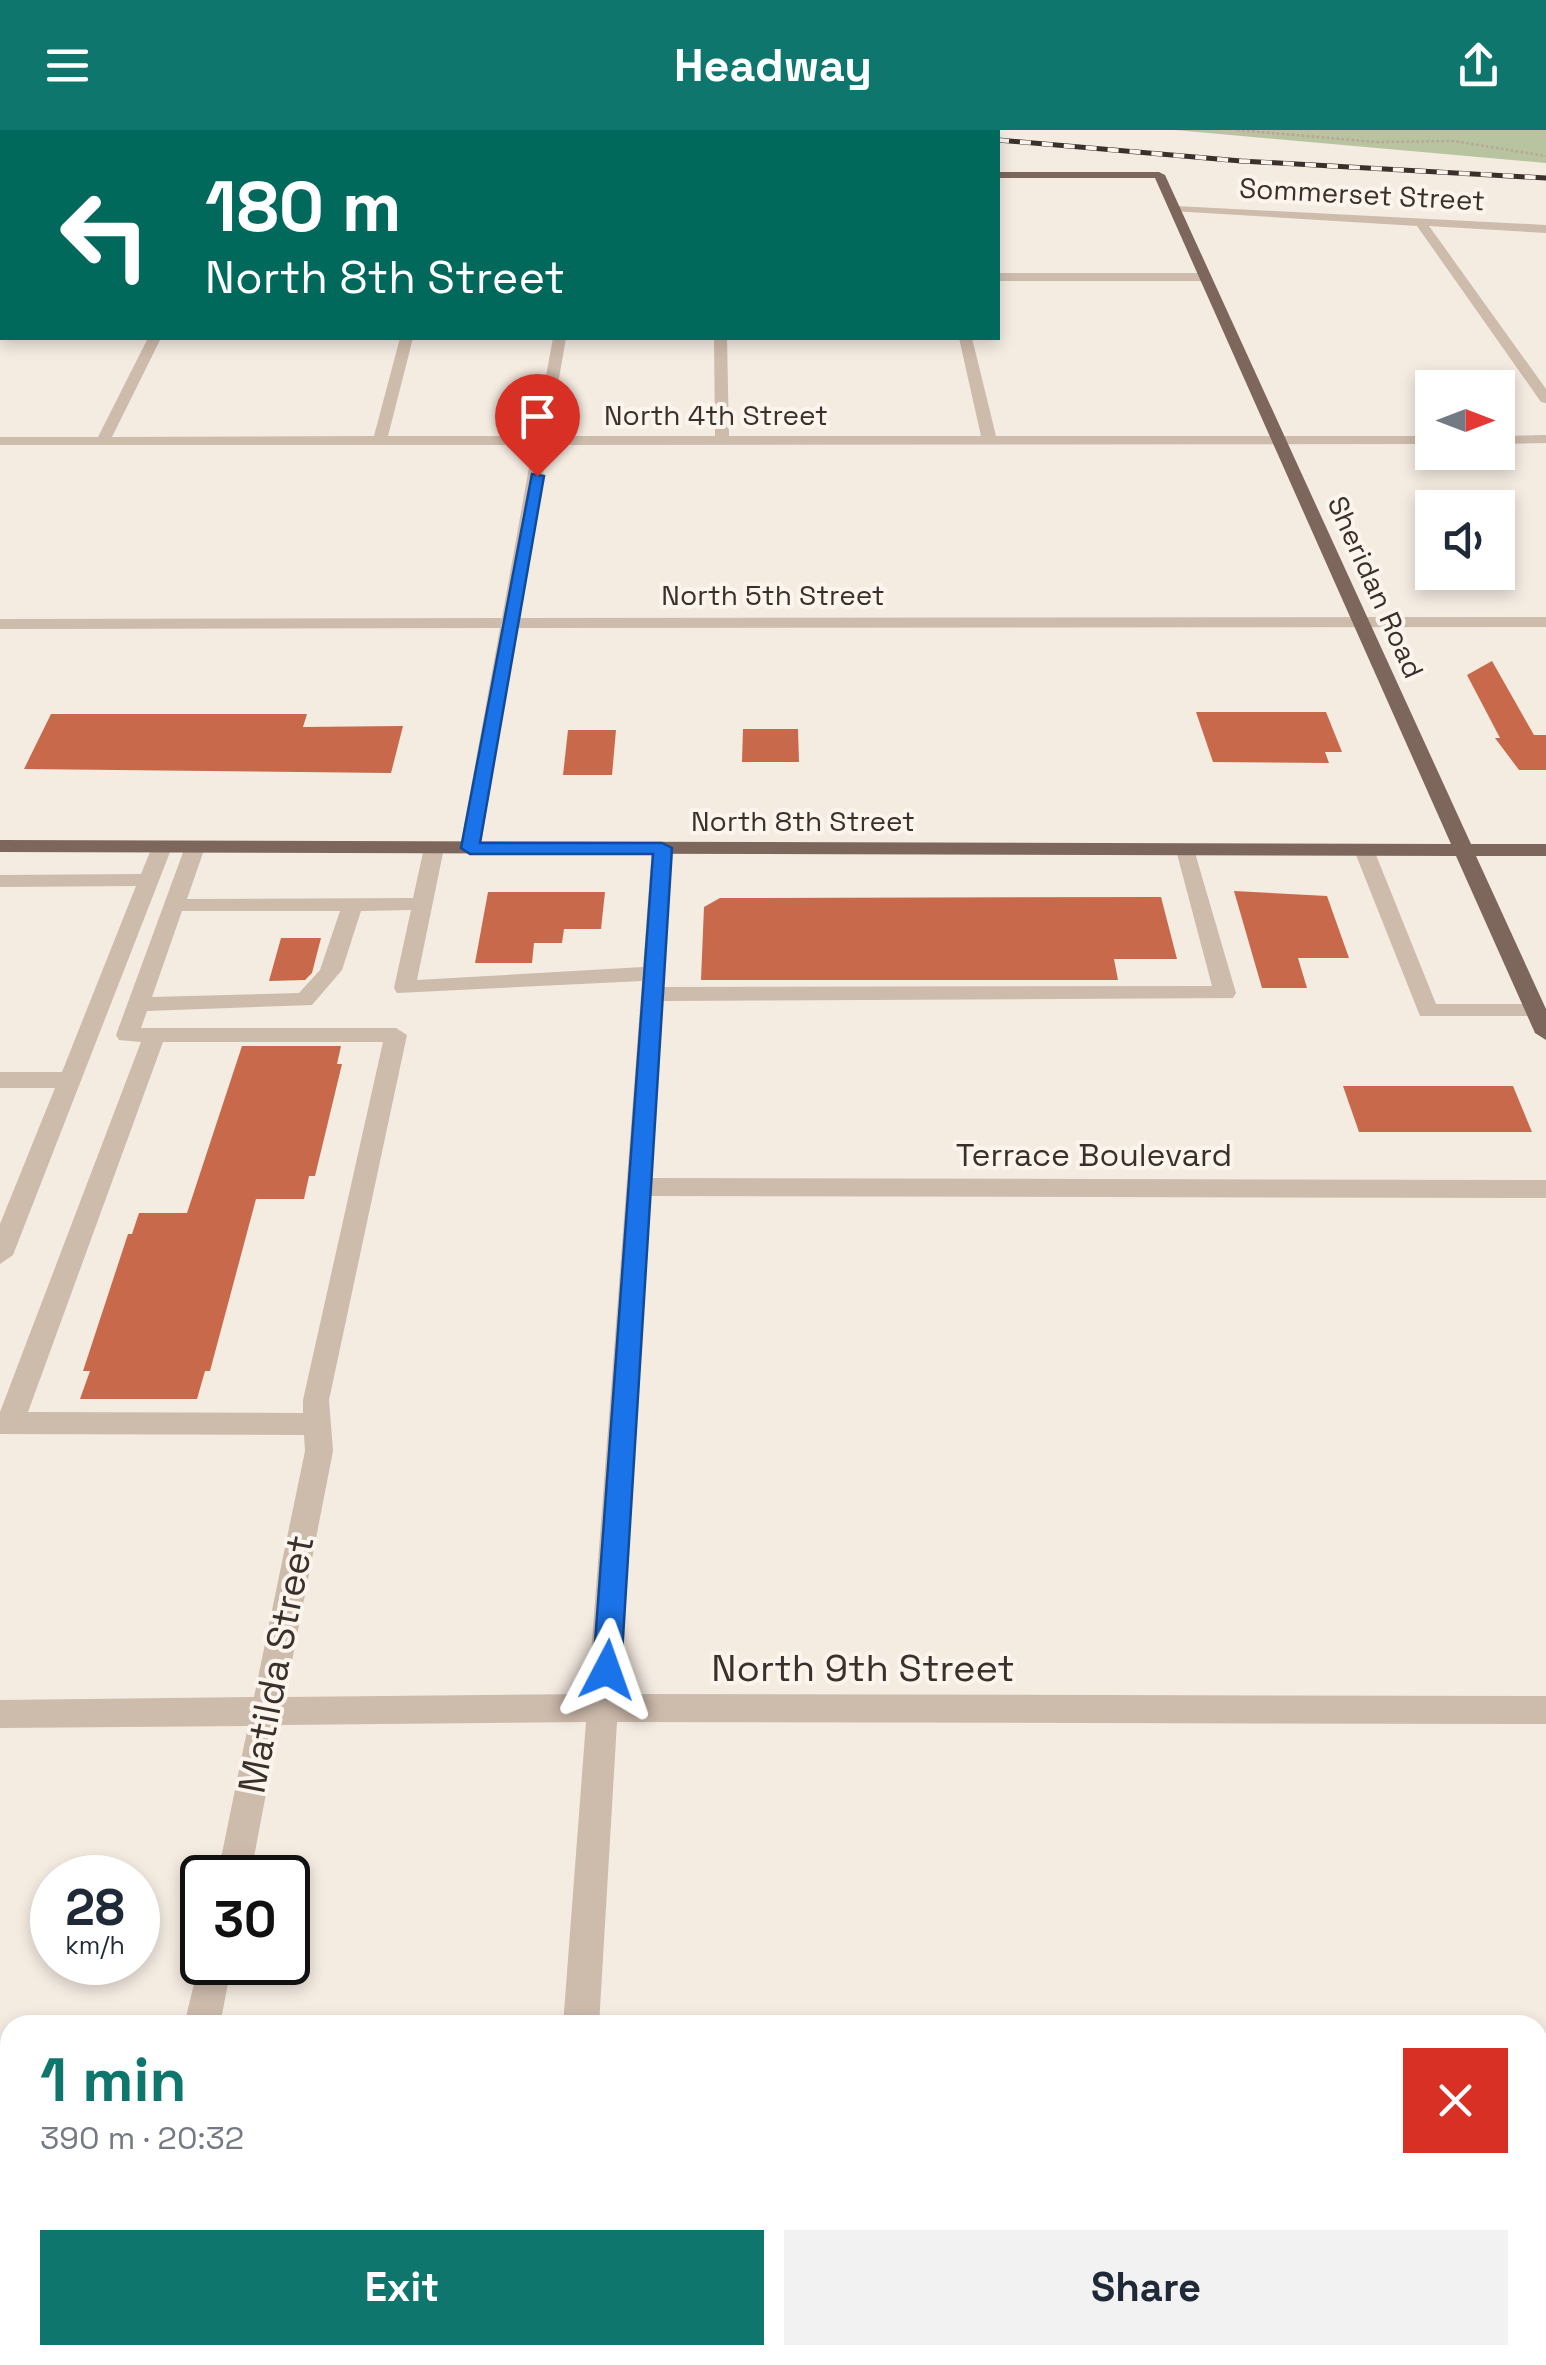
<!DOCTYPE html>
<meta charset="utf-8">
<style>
:root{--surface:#fff;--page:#f2f2f3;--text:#1f2937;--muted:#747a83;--accent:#0f766e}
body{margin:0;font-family:"Space Grotesk",sans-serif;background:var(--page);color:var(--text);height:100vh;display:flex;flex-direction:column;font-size:38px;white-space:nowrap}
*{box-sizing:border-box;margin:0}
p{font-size:32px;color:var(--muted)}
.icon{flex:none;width:55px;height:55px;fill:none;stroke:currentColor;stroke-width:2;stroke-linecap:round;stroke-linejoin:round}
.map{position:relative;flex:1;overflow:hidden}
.sheet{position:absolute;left:0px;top:1885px;width:1548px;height:350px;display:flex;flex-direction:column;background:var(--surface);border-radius:30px 30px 0 0;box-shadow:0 5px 15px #0003}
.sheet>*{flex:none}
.hud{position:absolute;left:0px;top:0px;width:1000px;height:210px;box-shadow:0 5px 15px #0003;background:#00695c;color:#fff;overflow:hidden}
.needle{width:65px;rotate:90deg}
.controls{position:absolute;left:1415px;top:240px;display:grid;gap:20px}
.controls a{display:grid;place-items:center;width:100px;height:100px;border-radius:0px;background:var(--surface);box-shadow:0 5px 15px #0003;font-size:50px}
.speed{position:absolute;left:30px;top:1725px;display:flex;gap:20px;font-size:50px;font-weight:700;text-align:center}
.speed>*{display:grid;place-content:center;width:130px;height:130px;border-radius:50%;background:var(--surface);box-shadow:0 5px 15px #0003;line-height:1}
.speed small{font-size:25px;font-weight:400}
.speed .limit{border:5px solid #111;border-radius:15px;background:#fff;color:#111}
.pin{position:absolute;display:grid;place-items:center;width:85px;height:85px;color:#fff;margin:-102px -42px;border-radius:50% 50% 50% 0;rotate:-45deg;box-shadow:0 0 10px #0007}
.pin .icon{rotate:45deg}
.me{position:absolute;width:110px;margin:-55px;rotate:4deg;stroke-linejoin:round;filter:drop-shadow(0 0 8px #0008)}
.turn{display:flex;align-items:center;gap:35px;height:210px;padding:0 40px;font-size:45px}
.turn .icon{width:130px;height:130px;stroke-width:2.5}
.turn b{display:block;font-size:70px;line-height:85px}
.round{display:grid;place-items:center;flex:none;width:105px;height:105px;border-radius:0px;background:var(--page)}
.overview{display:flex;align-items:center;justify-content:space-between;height:170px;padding:0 40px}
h1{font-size:60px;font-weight:800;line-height:75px;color:var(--accent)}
.cta{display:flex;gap:20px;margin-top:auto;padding:20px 40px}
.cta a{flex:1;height:115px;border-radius:0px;background:var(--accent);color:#fff;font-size:40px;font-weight:800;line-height:115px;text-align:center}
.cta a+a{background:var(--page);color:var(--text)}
header{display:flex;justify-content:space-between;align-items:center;height:130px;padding:0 40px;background:var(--accent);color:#fff;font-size:45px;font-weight:800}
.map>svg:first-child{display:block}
</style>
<header><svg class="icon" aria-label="menu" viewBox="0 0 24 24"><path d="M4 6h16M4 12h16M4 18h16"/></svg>Headway<svg class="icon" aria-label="share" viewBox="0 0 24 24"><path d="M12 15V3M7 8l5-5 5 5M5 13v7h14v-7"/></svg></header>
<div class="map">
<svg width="1546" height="2235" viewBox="0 0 1546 2235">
<rect width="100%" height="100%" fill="#f4ebe1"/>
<polygon fill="#b8c4a0" points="1175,0 1546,0 1546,33"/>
<g fill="#c8694b">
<polygon points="1492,531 1534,605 1546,605 1546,640 1519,640 1495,608 1500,608 1467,545"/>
<polygon points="1196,582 1326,582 1342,622 1325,622 1329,633 1213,632"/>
<polygon points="51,584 307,584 303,597 403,596 391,643 24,639"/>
<polygon points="743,599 798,599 799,632 742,632"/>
<polygon points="568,600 616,600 612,645 563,645"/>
<polygon points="1234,761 1327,766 1349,828 1298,828 1307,858 1262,858"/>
<polygon points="488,762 605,762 601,799 564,799 562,813 534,813 532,833 475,833"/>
<polygon points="1161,767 1177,829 1114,829 1118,850 701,850 704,777 720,768"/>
<polygon points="281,808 321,808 312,843 305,850 269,851"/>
<polygon points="242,916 341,916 337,934 342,934 315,1046 309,1046 304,1069 256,1069 210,1241 205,1241 197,1269 80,1269 90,1241 83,1241 128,1104 132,1104 139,1083 187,1083"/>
<polygon points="1343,956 1513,956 1532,1002 1359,1002"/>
</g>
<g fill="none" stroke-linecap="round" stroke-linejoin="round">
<polyline stroke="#b9a596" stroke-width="2.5" stroke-dasharray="2.5 2.5" stroke-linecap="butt" points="1237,0 1376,12 1454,11 1546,26"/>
<g fill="#cdbbac" fill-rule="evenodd">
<polygon points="1176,76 1546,95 1546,103 1429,96 1546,259 1546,273 1541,272 1417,96 1172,81"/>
<polygon points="2,84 2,94 0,95 0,85"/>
<polygon points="998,143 1204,143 1210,147 1204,151 998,151"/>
<rect x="0" y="146" width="2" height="8"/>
<polygon points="148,208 161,208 112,307 374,306 400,208 413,208 388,306 535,306 553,208 566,208 549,306 715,306 714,208 727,208 729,306 981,306 959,208 972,208 996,306 1432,306 1432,314 548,315 519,488 1546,487 1546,497 517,498 480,718 470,724 460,718 500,498 0,499 0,489 502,488 533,315 0,315 0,307 98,307"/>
<polygon points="1546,305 1546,313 1498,314 1498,306"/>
<polygon points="162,711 172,717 13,1125 0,1134 0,1094 55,958 0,958 0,942 62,942 136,756 0,757 0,745 141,744 152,717"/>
<path d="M195,711L205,717L187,769L413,768L424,718L434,712L441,714L444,718L417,850L643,837L652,718L662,712L669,714L663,857L1212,856L1176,720L1179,716H1193L1236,863L1233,868L662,871L651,1048L1546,1050V1068L650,1066L619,1564L1546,1566V1594L617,1592L599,1895H563L586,1592L279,1595L250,1748H217L248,1596L0,1598V1570L254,1567L305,1321L304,1305L0,1304V1282L141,912L119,910L116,905L185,717ZM411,780L394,858L397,863L642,851L588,1564L285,1567L333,1321L329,1270L407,905L396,898H141L147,881L312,875L342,840L361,781ZM182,781H340L320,840L299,863L152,867ZM163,912H383L303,1270V1283L28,1282Z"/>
<polygon points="1364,714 1374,720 1436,874 1536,874 1546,879 1544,886 1420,886 1354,720"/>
<polygon points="202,1821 202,1832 232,1832 220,1895 184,1895"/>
<rect x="0" y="1929" width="10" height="36"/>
<polygon points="113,2225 153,2225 151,2235 111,2235"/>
<polygon points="538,2225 578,2225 577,2235 537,2235"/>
</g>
<g fill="#7d675c" fill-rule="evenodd">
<polygon points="388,0 424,0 425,2 390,2"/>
<polygon points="998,42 1159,42 1165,45 1471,714 1546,714 1546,726 1476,726 1546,879 1546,910 1535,903 1456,726 0,722 0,710 1451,714 1155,48 998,48"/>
<rect x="0" y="44" width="2" height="6"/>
</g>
<defs>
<g id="rail">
<polyline points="905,0 929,2"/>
<polyline points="939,0 964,2"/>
<polyline points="998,10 1241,31 1546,48"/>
</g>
</defs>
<use href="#rail" stroke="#3b302b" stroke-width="5"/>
<use href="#rail" stroke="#fbf5ee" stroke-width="4" stroke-dasharray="11" stroke-linecap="butt"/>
</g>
<polygon fill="#1a73e8" stroke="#114b97" stroke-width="2.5" points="532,344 544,346 480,713 662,713 672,718 621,1540 617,1549 607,1553 597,1549 593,1540 653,724 470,724 461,718"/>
<g text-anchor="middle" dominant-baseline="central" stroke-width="8" stroke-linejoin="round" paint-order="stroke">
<g font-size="28" fill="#3b302b" stroke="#fbf5ee">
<text transform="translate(1362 64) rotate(3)">Sommerset Street</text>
<text x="716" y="285">North 4th Street</text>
<text transform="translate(1376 457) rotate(66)">Sheridan Road</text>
<text x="773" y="465">North 5th Street</text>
<text x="803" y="691">North 8th Street</text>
</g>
<g font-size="32" fill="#3b302b" stroke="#fbf5ee">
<text x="1094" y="1025">Terrace Boulevard</text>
</g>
<g font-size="38" fill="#3b302b" stroke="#fbf5ee">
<text transform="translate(276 1534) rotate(-79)">Matilda Street</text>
<text x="863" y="1538">North 9th Street</text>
</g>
</g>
</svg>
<div class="controls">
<a><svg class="needle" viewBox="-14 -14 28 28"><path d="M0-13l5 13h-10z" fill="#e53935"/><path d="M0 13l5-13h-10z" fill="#747a83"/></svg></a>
<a><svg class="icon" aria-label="sound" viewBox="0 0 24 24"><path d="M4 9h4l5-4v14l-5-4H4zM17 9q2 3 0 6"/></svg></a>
</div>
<div class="speed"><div>28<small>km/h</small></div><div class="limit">30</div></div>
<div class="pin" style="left:537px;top:346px;background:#d93025"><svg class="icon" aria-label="arrive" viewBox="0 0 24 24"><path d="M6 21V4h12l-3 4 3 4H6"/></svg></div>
<svg class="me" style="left:607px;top:1540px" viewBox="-20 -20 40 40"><path d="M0-17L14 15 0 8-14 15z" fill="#1a73e8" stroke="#fff" stroke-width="4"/></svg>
<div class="hud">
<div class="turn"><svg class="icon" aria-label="left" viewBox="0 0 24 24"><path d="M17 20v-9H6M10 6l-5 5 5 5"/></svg><div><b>180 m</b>North 8th Street</div></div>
</div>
<section class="sheet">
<div class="overview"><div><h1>1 min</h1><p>390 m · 20:32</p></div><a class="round" style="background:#d93025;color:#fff"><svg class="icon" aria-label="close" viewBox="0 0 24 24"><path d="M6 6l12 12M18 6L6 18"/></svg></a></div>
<div class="cta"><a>Exit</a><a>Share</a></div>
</section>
</div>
